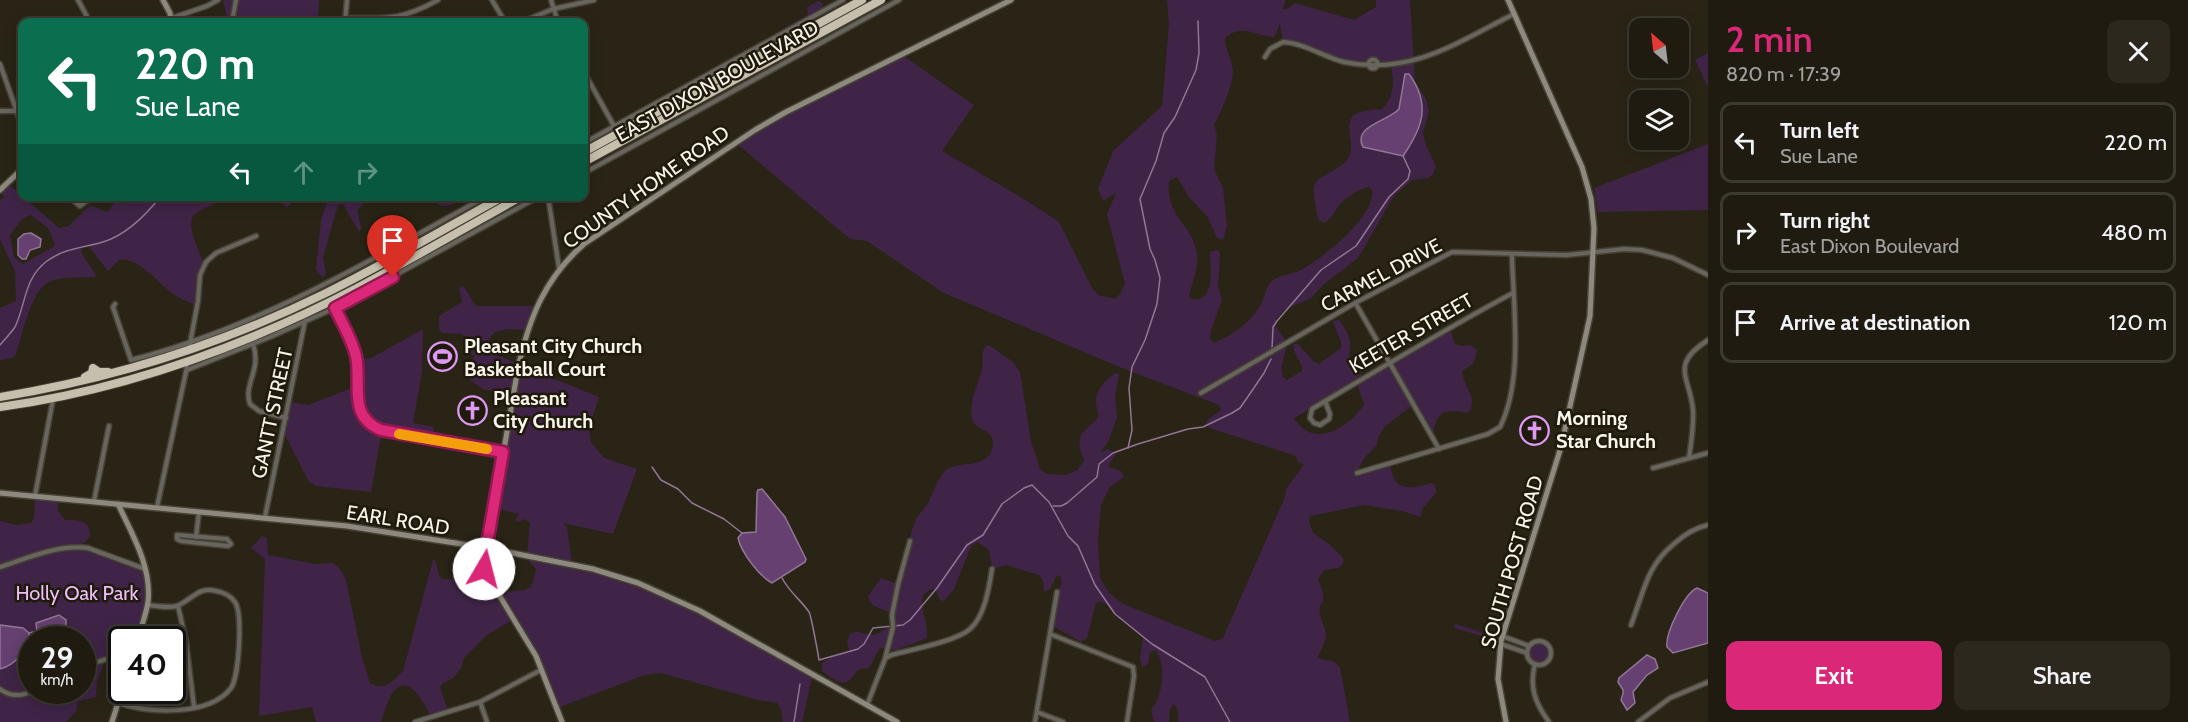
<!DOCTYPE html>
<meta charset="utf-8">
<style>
:root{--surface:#1f1b10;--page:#2c281e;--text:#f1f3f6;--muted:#a1a19f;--line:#3c3930;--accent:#db2777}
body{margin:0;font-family:Cabin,sans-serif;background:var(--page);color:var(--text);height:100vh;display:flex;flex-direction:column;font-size:22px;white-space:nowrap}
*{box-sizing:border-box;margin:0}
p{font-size:20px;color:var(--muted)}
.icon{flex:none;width:33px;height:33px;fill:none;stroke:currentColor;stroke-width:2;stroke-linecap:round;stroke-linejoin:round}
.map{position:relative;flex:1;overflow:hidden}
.panel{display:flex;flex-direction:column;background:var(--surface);width:480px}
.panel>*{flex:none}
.guide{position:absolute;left:18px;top:18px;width:570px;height:183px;border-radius:12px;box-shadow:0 3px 15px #0003,0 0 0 2px var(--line);background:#0b6e4f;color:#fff;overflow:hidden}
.needle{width:39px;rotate:332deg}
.tools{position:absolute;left:1629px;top:18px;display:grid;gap:12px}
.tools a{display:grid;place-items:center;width:60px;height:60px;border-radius:12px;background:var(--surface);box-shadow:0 3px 15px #0003,0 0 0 2px var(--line);font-size:30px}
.speed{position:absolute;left:18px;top:626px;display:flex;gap:12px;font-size:30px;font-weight:700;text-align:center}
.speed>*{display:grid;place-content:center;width:78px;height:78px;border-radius:50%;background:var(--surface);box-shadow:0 3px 15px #0003,0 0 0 2px var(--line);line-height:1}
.speed small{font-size:15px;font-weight:400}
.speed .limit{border:3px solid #111;border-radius:9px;background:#fff;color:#111}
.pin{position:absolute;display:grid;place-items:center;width:51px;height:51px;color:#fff;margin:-62px -26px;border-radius:50% 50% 50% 0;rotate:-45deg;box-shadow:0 0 6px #0007}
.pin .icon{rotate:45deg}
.me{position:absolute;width:66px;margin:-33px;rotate:8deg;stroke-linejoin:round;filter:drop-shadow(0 0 4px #0008)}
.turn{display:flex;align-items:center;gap:21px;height:126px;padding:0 18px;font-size:27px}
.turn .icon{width:78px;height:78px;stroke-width:2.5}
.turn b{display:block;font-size:42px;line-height:51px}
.lanes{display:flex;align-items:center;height:57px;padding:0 18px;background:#0003;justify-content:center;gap:30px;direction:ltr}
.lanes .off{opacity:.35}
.round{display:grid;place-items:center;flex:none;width:63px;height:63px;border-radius:12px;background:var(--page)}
.headline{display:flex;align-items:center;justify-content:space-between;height:102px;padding:0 18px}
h1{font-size:36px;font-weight:600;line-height:45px;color:var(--accent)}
.button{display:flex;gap:12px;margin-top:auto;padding:12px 18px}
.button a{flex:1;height:69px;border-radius:12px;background:var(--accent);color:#fff;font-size:24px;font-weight:600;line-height:69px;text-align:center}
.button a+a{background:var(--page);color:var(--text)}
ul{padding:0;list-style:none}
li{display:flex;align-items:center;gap:18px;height:81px;margin:0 12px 9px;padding:0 6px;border:3px solid var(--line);border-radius:12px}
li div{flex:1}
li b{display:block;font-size:22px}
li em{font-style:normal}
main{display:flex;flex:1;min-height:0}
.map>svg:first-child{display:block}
</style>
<main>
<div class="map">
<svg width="1708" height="722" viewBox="0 0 1708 722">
<rect width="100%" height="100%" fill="#292416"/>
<g fill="#3f2447" fill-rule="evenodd">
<polygon points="223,0 319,0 318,22 228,22"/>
<path d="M1167,0H1286L1282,10L1289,8L1295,3L1354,20L1376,7V0H1410L1415,82L1426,99L1429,111L1423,133L1427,148L1436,166L1433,174L1428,178L1412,180L1394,196L1358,258L1324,284L1311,298L1284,310L1277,318L1275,325L1287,343C1286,356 1279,364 1283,377L1287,380L1302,371C1303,360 1291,354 1294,344H1298L1313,361L1319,364L1341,348V342L1333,321L1339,320C1348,332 1353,341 1349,355L1363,378L1294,418C1313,450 1349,428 1364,404L1358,386L1360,382L1450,329L1455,344L1461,346L1470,345L1477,350L1474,363L1462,371C1464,389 1478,397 1469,412C1463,413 1460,411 1454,411C1435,410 1435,425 1433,439L1413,405L1385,426L1378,438L1377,445L1364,458L1357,472L1390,463C1393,492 1409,490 1432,483L1435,485L1436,493L1422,509L1421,517L1402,511L1364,505L1311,516L1309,520L1313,533L1329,544L1343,558V563L1339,568L1324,570L1318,579L1323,592V602C1314,611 1325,623 1326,634C1326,641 1321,650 1318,657L1320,659L1333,661L1340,667L1350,722H1178V710L1174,704L1170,709L1169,722H1154L1151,710C1163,696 1167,664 1155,650L1150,653L1148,664L1143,667L1140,659L1143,638L1115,614L1107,605L1100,601L1096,603L1087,638L1081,642L1051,625L1057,592C1061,587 1062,583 1061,577L1057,575L1050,589L1044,592L1043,581L1039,575L1006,565L992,569L989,550L977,542L971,546L954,589L944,601L940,600L936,591L932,589C916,595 923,610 926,623C927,628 927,633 927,638L896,650L880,648L869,668L860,669C855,672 854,676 850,680C841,688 830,676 822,671V663L835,655L850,652L847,642L850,634L856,632L874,635L893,625L889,612C880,607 870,608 868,596L881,578L898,584C903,565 908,540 915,522C918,514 926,508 930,499C934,490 938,478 945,471C956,459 991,472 993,444C994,429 977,431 973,421C967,404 979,384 982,368C984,359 980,353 986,346L989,345L1013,362L1020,372L1031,441L1040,469L1047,474L1065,475L1078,470L1084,460C1074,434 1081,435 1098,418C1099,412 1096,409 1096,403C1095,390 1106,380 1115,373L1119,374L1115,397L1117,417L1109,440L1100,453L1108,449L1116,454L1109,464V467L1121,471L1124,477L1109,488L1101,505L1098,540L1100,578L1109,593L1123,604L1215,641L1223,638L1285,497L1286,489L1304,464L1298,462L1296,456L1210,428L1205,422L1221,410L1219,405L1122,368L944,293L867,241L850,239L736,143L755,130L902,55L974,105L942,151L1024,199L1059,222L1092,288L1098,295L1115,299L1120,294L1125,284L1107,214L1116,193L1103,201L1098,189L1113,151L1162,106L1169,24ZM1280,24L1283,42L1342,61L1362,65H1391C1394,83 1395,95 1382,109C1374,110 1357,110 1352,117C1345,127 1354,143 1350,154C1345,171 1317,173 1314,187C1313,197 1317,210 1318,220L1325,223C1334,216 1334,211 1341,203C1349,195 1357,191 1368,187L1372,190C1376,216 1323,258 1301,270C1292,275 1280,274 1272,281C1266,287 1265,295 1262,302C1253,321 1233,335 1214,343L1210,339L1211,330L1222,300L1218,287L1220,253L1217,250L1210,252C1210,268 1216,304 1191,299L1189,296C1192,283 1199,266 1197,254C1192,222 1166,219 1169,181L1176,177L1178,178L1188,196L1207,216L1217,238L1223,240L1227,226L1223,188L1214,169L1217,135L1214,125C1221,113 1233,85 1233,71C1232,59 1225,50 1225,38C1243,23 1254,36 1274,37Z"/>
<polygon points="819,1 823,4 820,11 782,32 779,31 808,15 807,7"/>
<polygon points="1708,53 1708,87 1695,60"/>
<polygon points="1708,144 1708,210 1598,212 1594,188"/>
<path d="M7,183L59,228L69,226L88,207L92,206L108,212L113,204L112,197H222C215,206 203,207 194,215C185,224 200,253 204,264L201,271L198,301L193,304C184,300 175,296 168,290C156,280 136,256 119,260L108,271L87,244L81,250L82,254L96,275L95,277C80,278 63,276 49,282C31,290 22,336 16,354L13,358L0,360V308L16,301L15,271L0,239V200L5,197L0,193V190ZM31,215L48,228L55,244L53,247L23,264L14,257L10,235L22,219Z"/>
<polygon points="273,196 300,196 300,197 287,207"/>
<polygon points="329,197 370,197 357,210 361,228 359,232 343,204 338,205 323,257 326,274 323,277 320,275 316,269 321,219"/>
<path d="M432,197H467C455,204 440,213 432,197Z"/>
<path d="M462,286C469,290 470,301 477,306H537L528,330L507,329L495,332L484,345H480L461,334L442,333L439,329V316L462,302L459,289Z"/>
<polygon points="423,329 422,371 413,423 434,427 433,437 421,437 382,430 371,492 316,486 309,482 283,431 290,402 308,405 357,386 357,360 371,358"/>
<path d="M478,348L519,364L518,368L557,380L599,397L589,427L591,442L604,458L637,469L613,534L563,523L567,527L572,564L656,590L813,674L802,722H783L781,709L777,703L758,700L661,673L645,675L557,708L548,683L514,619L487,635L464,658L461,668L453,678L442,684L440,687L448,711L430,716C426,705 409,673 394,691C387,699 385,712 381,722H316L312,707L259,716L265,559L251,548L262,536L267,538L268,555L316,564L333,563L341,570L346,580L362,657L370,683C384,692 393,681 403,671L433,560H435L439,575L442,579C460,581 456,572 466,563L476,561L484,569L498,592L525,590L531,587L536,569L529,561L527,556L530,522L523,519L520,522L515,521L519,514L494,508L513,395L483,389L470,380L474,355L469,354L472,350Z"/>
<path d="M35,496L57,498L58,511L65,520C78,520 91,520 90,536L84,543L73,547L81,548L146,569L148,594L138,639H122L121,654L105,660L97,682L96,697L78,701L76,711L66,722H0V521L17,525L31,523L34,518ZM32,639H82V690H32Z"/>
<polygon points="1456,624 1493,636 1494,638 1491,639 1455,628 1454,626"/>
<circle cx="1539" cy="653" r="10"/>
</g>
<g fill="#654070" stroke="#917695" stroke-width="1.5">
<path d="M1405,74H1409C1431,104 1423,127 1403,156L1363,147C1352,126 1389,121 1399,109Z"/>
<polygon points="31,233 41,239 40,247 30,250 26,259 22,259 18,255 18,239 24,234"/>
<path d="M762,489L785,517L806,559L805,562L772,583C759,576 741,552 738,538L742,533L756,532L757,493L758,490Z"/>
<path d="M1697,588L1708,593V643L1673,653L1667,647C1665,633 1685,593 1697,588Z"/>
<polygon points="59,615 66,620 66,626 49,637 43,638 37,631 36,623"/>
<path d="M0,625L23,628L29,633C30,649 15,665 0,669Z"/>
<path d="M1647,655L1655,659L1658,668L1647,675L1633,692L1635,703L1627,710L1621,700C1624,689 1625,693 1618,682L1619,678Z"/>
</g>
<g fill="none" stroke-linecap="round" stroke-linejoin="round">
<g stroke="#917695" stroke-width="1.5">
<path d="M0,345C5,339 11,333 15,327C26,304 24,278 47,261C65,248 83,248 103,242C126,235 146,215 161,196"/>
<polyline points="1272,349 1273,327 1277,321 1321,270 1356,246 1389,197 1408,179 1410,171 1403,156"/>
<polyline points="1128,448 1132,430 1129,388 1132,367 1145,340 1157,304 1160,278 1155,260 1150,249 1140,199 1156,161 1164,133 1175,117 1196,70 1199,53 1198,21"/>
<polyline points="652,467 661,480 678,489 692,503 724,519 742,533"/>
<polyline points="1053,506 1061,506 1067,503 1097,477 1099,464 1113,453 1138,444 1188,429 1203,427 1232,413 1240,408 1247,398 1264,373 1271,359"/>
<path d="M782,578C790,593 800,599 809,612C811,615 818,653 819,660L858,649L864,644L873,628L903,625L910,620L937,588L967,545L983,535L1002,504L1024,488L1032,485L1049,502L1068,536L1078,546L1095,585L1115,614L1152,644L1205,677L1230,722"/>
<polyline points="29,633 37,631"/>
<polyline points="794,722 800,684"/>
</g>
<defs>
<g id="street">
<polyline points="78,0 90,22"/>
<polyline points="492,0 505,22"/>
<polyline points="551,0 558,22"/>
<polyline points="172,18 207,6 218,0"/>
<path d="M346,18C387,18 400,21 438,0"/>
<polyline points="232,22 236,0"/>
<polyline points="345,22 347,0"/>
<polyline points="522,22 553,9 594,0"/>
<path d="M1265,57L1270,49L1283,42C1304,43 1324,57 1344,62C1411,76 1458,42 1514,14"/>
<circle cx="1373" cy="64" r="4.5"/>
<polyline points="0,64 22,126"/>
<polyline points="584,72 614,126"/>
<polyline points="0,111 17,111"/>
<polyline points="584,143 843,0"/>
<polyline points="584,173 899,0"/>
<polyline points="68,196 80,206 93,196"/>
<polyline points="548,196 559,268"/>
<path d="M115,304L113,307L131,360C258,328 373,259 487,196"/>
<polyline points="1356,304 1439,449"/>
<path d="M335,308C342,323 352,339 356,356C362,384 347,416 381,430L503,452"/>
<path d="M253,344C262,370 243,384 250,404L259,411L286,418"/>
<polyline points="189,349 198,301 200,275 206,262 216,253 256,236"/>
<polyline points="187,370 270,337 335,308 540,196"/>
<polyline points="1201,393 1355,303 1452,252 1567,255 1624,249 1642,250 1673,258 1708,275"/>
<path d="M1325,401L1330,414L1329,419L1320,425L1314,423L1310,418L1312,409C1378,370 1445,329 1513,293"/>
<path d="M1689,458C1691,443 1694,426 1693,410C1690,377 1669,365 1708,340"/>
<polyline points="1653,468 1708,453"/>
<path d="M1357,473L1488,434L1500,427C1524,379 1513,306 1512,254"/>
<polyline points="35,496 53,399"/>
<polyline points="94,501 109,426"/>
<polyline points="157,507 187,367"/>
<polyline points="265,517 305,321"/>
<polygon points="177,535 227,539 231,544 228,546 181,541 177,539"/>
<polyline points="196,537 199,512"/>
<path d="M0,567C28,558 59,544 88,548L145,569"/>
<polyline points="178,606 186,641 194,707"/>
<path d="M1631,625C1644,592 1646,566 1675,543C1685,534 1695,528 1708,525"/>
<polyline points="1050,634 1133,667 1134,676 1127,722"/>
<polyline points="1502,636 1529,646"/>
<circle cx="1539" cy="653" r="12"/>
<polyline points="1501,644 1527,653"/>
<path d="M886,658L891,655C910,650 957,641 970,629C985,616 989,587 992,569"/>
<path d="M1535,664C1529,687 1535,703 1549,722"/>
<polyline points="82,667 122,654"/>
<path d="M0,689C11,697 22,697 34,690"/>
<polyline points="480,702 487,722"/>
<path d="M118,703C148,713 209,717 231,688C239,677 243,614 235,602C231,596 223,592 216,591C200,586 192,599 179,605C171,609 157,606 147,605"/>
<polyline points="867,705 885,659 893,627 892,615 898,585 910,541"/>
<polyline points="1037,712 1063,722"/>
<polyline points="415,722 480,702 541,670"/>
<polyline points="1035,722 1057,592"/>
<polyline points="1638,722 1670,698 1708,682"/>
</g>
<g id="secondary">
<polyline points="163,0 170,13 171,22"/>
<polyline points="0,190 22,169"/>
<polyline points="0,493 347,526 487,548 593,569 638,583 700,611 897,722"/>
<path d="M118,504C132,534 152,567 148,602C146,615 141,627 138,639"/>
<polyline points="112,722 122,690"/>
<path d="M562,722L536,656L487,575L484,565L518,368C529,318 545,278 584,244L755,130L786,112L1011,0"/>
<polyline points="1506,722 1498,679 1501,641 1561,447 1590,316 1594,228 1591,199 1582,167 1508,0"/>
</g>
<g id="highway">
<polyline points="584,152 862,0"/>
<polyline points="584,162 881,0"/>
<polyline points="85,377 92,373 93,368 99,372 108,372"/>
<path d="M0,397C112,379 222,344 324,294C385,264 444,229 504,196"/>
<path d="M0,407C124,390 245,346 355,289C412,259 467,227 522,196"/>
</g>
</defs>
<use href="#street" stroke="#464134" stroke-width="7"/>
<use href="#secondary" stroke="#464134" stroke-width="8"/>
<use href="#highway" stroke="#464134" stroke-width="10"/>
<use href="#street" stroke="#68655e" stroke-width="4"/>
<use href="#secondary" stroke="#8e897e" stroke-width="5"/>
<use href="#highway" stroke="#c6bfad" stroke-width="8"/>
</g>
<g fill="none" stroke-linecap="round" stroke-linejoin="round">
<defs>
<path id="route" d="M393,277L335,308C342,323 352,339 356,356C362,384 347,416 381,430L503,452L485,556L484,569"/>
</defs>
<use href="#route" stroke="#8e194d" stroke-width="15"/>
<use href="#route" stroke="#db2777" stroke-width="10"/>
<polyline stroke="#f59e0b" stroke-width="10" points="399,434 487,449"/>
</g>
<defs>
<symbol id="stadium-ring" viewBox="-11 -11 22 22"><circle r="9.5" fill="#201a0c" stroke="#dd99f3" stroke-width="1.5"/><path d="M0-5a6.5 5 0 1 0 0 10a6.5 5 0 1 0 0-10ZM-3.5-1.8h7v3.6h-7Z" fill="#dd99f3"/></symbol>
<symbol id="church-ring" viewBox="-11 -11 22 22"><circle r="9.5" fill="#201a0c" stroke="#dd99f3" stroke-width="1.5"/><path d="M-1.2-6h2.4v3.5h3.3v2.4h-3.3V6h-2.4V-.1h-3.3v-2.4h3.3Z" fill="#dd99f3"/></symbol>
</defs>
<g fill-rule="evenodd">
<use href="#stadium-ring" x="426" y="340" width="33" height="33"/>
<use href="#church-ring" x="456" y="394" width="33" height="33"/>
<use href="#church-ring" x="1518" y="414" width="33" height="33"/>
</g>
<g text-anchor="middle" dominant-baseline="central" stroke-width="5" stroke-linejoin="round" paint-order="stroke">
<g font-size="20" fill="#f9f5ec" stroke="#201a0c">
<text transform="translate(717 81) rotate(-29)">EAST DIXON BOULEVARD</text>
<text transform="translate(646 187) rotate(-35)">COUNTY HOME ROAD</text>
<text transform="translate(1381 275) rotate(-28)">CARMEL DRIVE</text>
<text transform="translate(1411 333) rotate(-30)">KEETER STREET</text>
<text transform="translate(272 413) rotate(-78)">GANTT STREET</text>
<text transform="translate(398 520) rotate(9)">EARL ROAD</text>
<text transform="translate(1512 562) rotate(-74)">SOUTH POST ROAD</text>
</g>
<g font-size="20" font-weight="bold" fill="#f9f5ec" stroke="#201a0c" text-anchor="start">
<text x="464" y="346">Pleasant City Church<tspan x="464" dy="23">Basketball Court</tspan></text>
<text x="493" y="398">Pleasant<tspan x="493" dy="23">City Church</tspan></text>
<text x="1556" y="418">Morning<tspan x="1556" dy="23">Star Church</tspan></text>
</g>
<g font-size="20" fill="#ecbefa" stroke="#201a0c">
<text x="77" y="593">Holly Oak Park</text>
</g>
</g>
</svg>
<div class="tools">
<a><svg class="needle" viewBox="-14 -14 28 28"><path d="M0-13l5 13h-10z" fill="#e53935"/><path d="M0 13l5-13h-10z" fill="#a1a19f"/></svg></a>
<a><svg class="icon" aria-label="layers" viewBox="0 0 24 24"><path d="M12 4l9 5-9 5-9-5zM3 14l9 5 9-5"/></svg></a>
</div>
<div class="speed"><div>29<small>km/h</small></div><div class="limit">40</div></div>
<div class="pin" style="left:393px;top:277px;background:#d93025"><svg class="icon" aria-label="arrive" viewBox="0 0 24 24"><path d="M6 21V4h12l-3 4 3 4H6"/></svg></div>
<svg class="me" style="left:484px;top:569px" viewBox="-20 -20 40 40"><circle r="19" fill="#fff"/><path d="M0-13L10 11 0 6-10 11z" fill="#db2777"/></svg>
<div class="guide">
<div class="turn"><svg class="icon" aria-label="left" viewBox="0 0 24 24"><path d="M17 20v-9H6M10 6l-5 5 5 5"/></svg><div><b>220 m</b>Sue Lane</div></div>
<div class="lanes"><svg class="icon" aria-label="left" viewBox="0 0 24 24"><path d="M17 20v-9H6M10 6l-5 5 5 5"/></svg><svg class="icon off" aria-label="ahead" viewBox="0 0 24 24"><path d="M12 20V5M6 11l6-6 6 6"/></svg><svg class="icon off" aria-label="right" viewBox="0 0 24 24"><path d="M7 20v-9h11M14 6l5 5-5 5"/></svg></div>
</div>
</div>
<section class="panel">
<div class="headline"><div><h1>2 min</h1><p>820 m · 17:39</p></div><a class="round"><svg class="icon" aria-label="close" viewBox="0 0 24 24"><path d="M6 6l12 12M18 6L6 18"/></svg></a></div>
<ul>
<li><svg class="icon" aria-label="left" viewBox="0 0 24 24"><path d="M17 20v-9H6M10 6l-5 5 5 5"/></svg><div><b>Turn left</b><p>Sue Lane</p></div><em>220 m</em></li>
<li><svg class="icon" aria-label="right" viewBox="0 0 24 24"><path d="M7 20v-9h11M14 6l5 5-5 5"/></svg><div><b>Turn right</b><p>East Dixon Boulevard</p></div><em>480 m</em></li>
<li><svg class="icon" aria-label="arrive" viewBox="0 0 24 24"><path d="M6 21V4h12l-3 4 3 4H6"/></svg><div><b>Arrive at destination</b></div><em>120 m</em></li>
</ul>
<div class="button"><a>Exit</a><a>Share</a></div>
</section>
</main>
